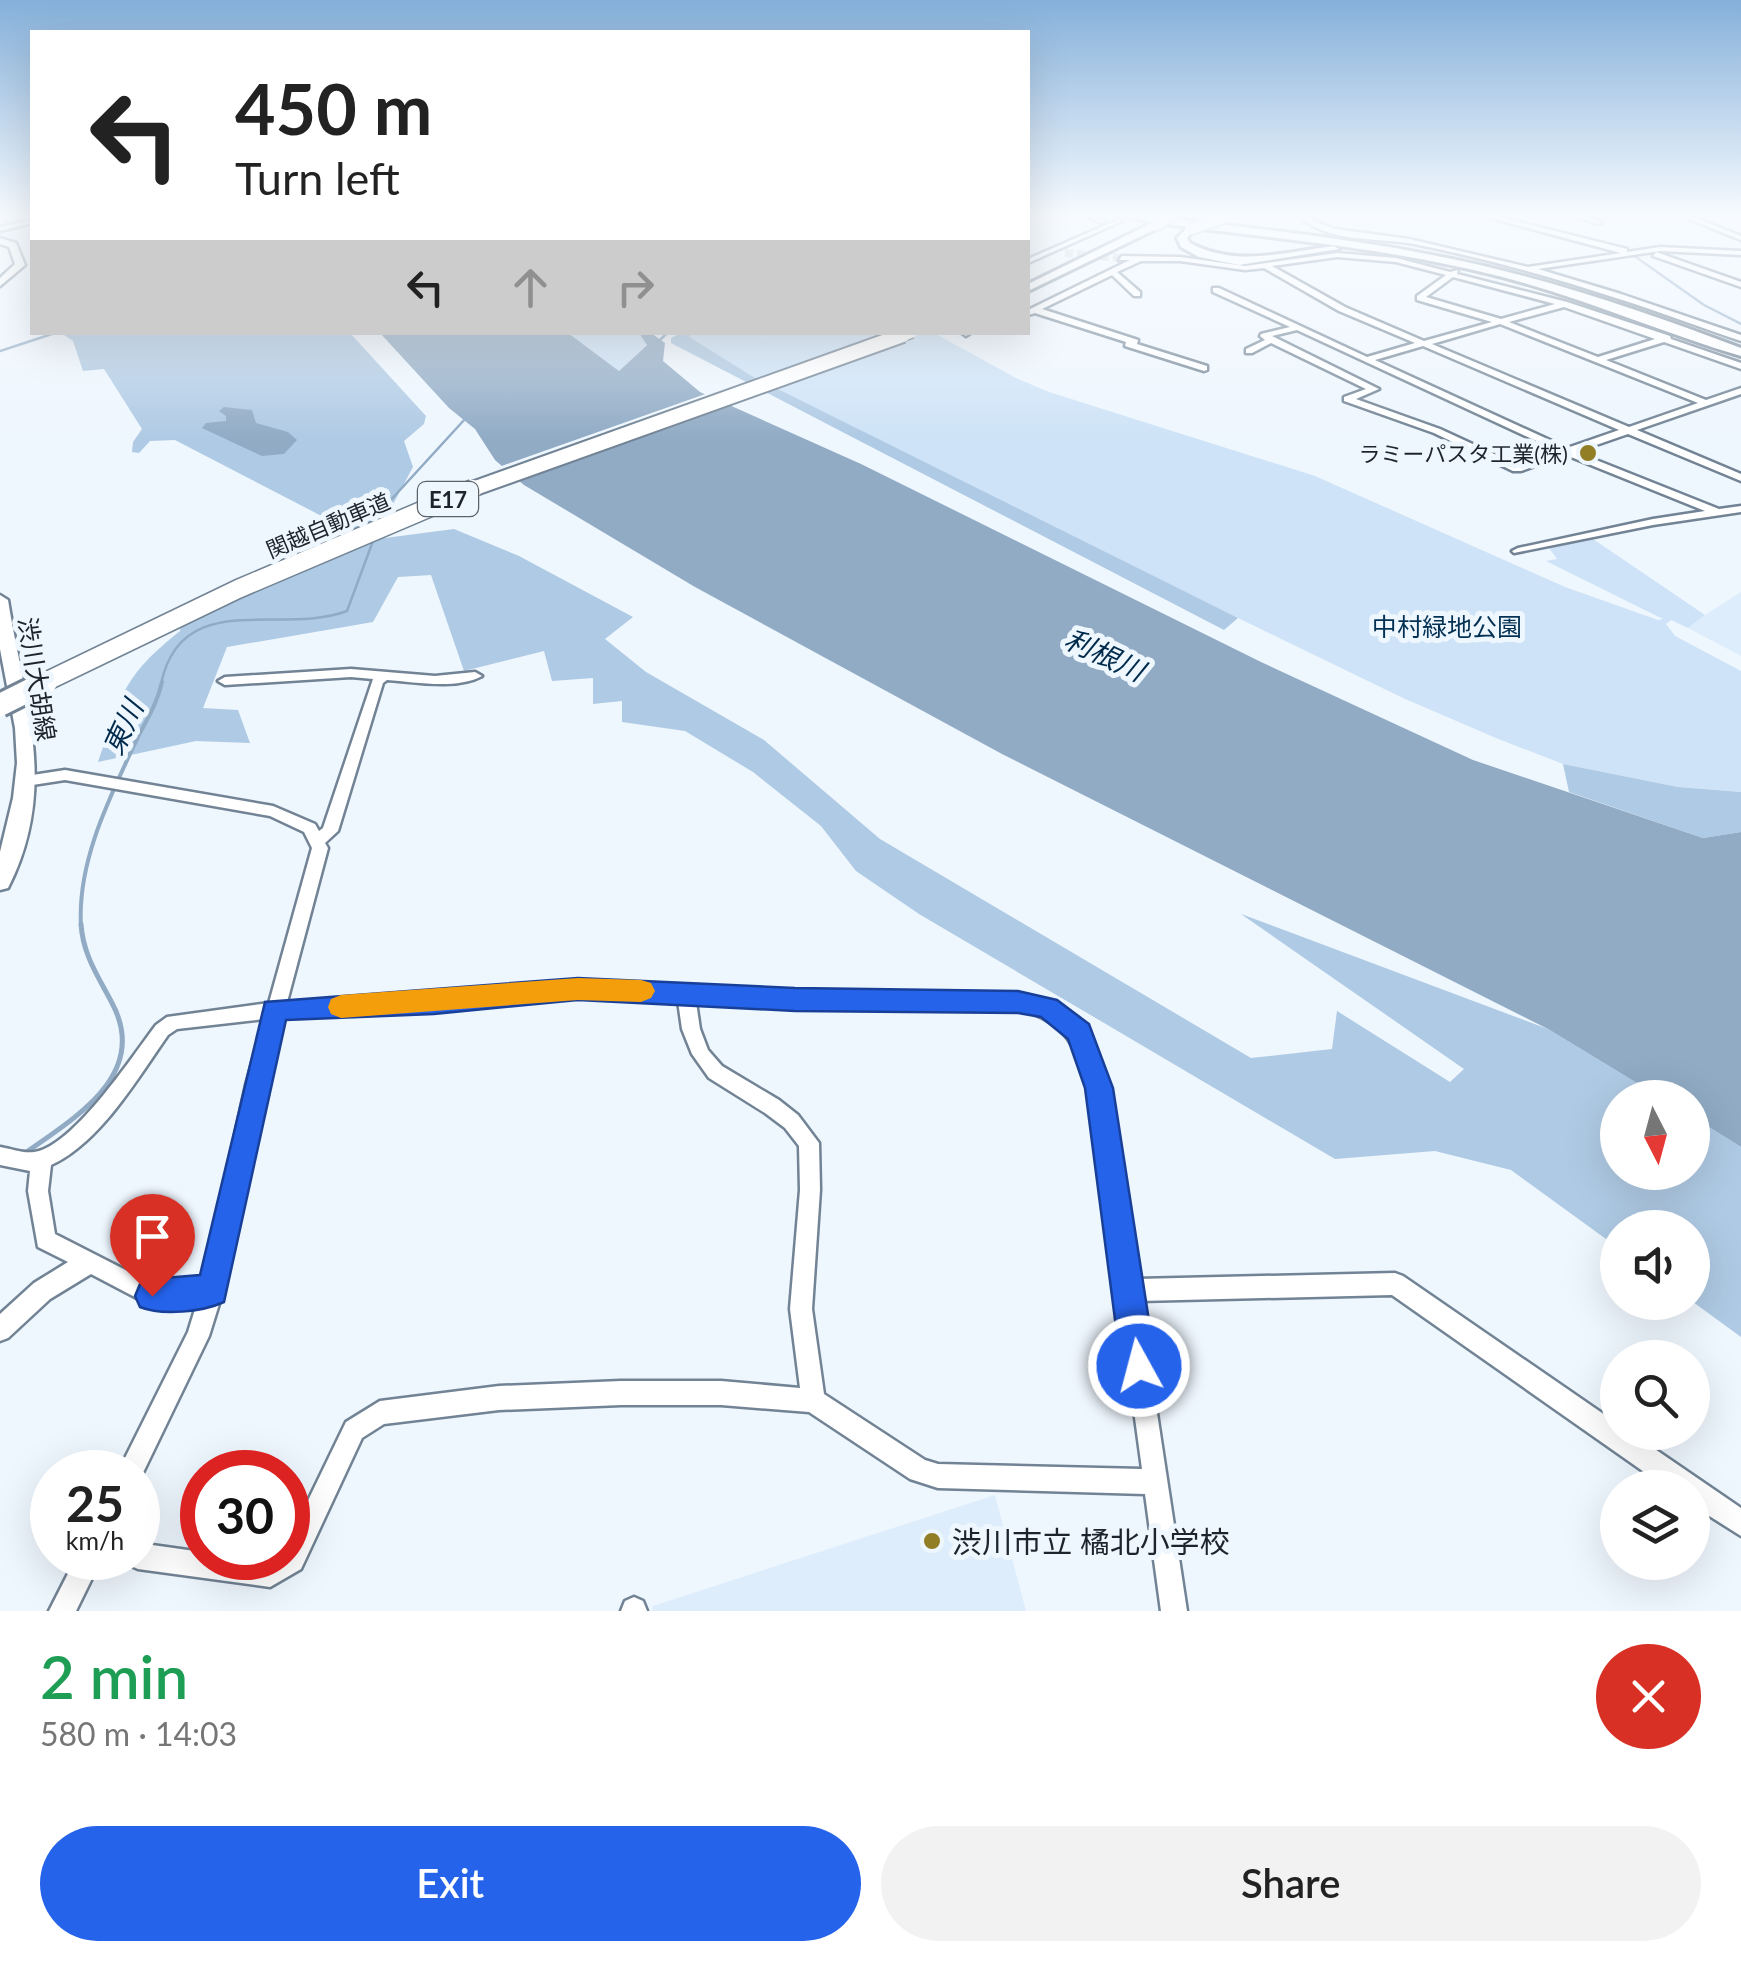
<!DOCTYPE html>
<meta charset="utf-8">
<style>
:root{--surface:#fff;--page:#f2f2f2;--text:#222;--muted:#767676;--accent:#2563eb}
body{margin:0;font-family:Lato,"Noto Sans JP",sans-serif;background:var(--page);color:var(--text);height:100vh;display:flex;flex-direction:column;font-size:38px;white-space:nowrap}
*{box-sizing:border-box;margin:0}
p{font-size:32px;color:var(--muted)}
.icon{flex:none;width:55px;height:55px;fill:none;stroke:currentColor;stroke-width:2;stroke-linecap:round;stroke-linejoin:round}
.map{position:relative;height:1611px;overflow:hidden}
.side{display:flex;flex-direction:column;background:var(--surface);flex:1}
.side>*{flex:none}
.top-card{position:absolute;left:30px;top:30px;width:1000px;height:305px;border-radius:0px;box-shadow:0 10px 40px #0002;background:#fff;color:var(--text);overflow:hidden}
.needle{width:65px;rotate:174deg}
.fabs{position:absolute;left:1600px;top:1080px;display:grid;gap:20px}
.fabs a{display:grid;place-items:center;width:110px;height:110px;border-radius:50%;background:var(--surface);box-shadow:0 10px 40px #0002;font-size:50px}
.speed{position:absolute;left:30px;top:1450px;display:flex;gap:20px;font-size:50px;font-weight:700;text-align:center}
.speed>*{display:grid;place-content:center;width:130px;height:130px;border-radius:50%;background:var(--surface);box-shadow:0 10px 40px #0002;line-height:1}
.speed small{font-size:25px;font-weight:400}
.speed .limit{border:15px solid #d22;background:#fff;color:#111}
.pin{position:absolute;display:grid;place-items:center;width:85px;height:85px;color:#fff;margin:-102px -42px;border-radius:50% 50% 50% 0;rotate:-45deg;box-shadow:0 0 10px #0007}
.pin .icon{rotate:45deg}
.me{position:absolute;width:110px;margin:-55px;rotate:353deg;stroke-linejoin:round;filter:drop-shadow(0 0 8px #0008)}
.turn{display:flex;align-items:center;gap:35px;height:210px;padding:0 40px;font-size:45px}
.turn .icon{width:130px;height:130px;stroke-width:2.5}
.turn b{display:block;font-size:70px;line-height:85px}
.lanes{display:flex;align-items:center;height:95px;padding:0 40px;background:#0003;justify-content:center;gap:50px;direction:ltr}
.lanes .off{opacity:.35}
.round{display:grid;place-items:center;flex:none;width:105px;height:105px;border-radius:52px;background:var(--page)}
.summary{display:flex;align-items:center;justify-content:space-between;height:170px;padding:0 40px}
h1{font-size:60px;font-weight:600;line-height:75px;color:#1e9e55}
.primary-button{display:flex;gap:20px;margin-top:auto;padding:20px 40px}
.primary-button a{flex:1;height:115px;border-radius:60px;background:var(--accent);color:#fff;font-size:40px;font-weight:600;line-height:115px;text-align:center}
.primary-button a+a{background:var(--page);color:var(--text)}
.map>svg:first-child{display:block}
</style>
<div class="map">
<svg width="1741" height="1611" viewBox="0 0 1741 1611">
<rect width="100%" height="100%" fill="#eef6fe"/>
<g fill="#deedfc">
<polygon points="1741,592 1741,656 1688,628 1705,615"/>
<polygon points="995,1495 1026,1611 652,1611 653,1606"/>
</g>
<g fill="#cee3f7">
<polygon points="693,332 934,333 1016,378 1049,392 1315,476 1565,587 1658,620 1663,619 1546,561 1557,559 1549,548 1593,539 1705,615 1688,628 1671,620 1666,624 1675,636 1741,671 1741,792 1678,787 1563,764 1496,738 1403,698 1168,584 752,376 688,337"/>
<polygon points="568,333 639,333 647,344 619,371"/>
</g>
<g fill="#afcae4">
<path d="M129,332L350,333L426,416L424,424L404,441L413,467L384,521L385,538L454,529L519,556L633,617L605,639L646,672L764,740L880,839L1251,1058L1332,1049L1337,1011L1450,1082L1464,1069L1241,914L1548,1029L1660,1097L1618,1098V1172H1692L1693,1117L1741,1147V1337L1693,1302L1692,1228H1618L1617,1247L1511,1170L1435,1151L1335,1159L919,914L856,871L821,826L753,772L685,731L622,722V701L593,704V678L552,681L544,651L464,671L431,575L398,577L373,622L227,647L203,708L238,710L250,743L196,741L98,762C122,695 121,678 180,631L181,619L335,547L320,532L337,524L175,440L150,441L139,453L132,452L133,442L142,429L104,369L83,371L73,341L61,333Z"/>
<polygon points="681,333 693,333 689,337 752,376 1238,618 1224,630 671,343 671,338"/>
<polygon points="1563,764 1678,787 1741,792 1741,832 1703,838 1569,792"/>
</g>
<g fill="#91abc5">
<polygon points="380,333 568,333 619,371 647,345 639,333 651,333 665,343 663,361 700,392 861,464 1261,662 1473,760 1703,838 1741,832 1741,1147 1693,1117 1692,1098 1660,1097 1548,1029 1002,754 695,587 524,485 495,460 475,429 449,408"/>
<polygon points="224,407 252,410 256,423 288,432 297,440 284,454 262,456 202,428 206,423 226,421 226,416 219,411"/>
</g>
<polygon fill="#eef6fe" points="711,392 728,400 509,479 496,468"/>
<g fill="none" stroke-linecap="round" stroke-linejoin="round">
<g stroke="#91abc5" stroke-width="2.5">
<polyline points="1492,215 1623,248 1704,305 1741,324"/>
<polyline points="659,341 668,332"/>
<polyline points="0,351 58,332"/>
<polyline points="379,522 389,502 465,419"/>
<path d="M161,684C181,587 281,636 347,611L373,541"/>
</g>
<path stroke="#91abc5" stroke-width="4" d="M81,926C77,861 110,797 137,739C147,719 157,704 162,682"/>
<path stroke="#91abc5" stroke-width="5" d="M25,1153C76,1117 150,1074 112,1003C98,976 83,955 81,924"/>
<polyline stroke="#c4ccd4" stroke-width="8" stroke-dasharray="8 4" stroke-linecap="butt" points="1065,253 1122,258"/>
<defs>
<g id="minor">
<polygon points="1081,214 1090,214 1106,222 1101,223"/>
<path d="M1297,214H1304L1311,220L1335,229L1409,239L1528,267L1621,253L1475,214H1487L1627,249V252L1660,247L1741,251V255L1660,251L1538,269L1621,294L1741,335V341C1699,327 1658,311 1616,298C1550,276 1483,258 1414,244C1377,237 1326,244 1297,214Z"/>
<polygon points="1571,214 1581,214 1602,223 1597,224"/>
<polygon points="1676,214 1686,214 1741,236 1741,240"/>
<polygon points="30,220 32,223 0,231 0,227"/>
<polygon points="1117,220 1122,221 1028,263 1028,259"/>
<polygon points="1656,252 1741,282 1741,287 1653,256"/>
<path d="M1337,253L1396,258L1450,272L1458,270L1457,274L1567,302L1670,336L1671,339L1741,363V369L1664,342L1606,360L1706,400L1741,388V394L1637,430L1741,474V481L1628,434L1576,452L1719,509L1741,506V512L1653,525L1514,553L1512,551L1518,548L1653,519L1705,511L1566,455L1521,471H1513L1434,433L1344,401V397L1366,389L1271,343L1252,353H1246V349L1265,340L1260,336L1261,334L1290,327L1213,292V288H1219L1367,357L1415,343L1339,311L1264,268L1245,270L1180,261H1141L1117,272L1140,292V296H1134L1112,275L1042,309L1138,340L1137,344L1207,366V370L1204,371L1125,346L1126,342L1035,313L1028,315V310L1130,260H1119L1122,256L1180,257L1245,266ZM1337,257L1396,262L1446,275L1417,296V300L1492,322L1424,341L1345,307L1272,266ZM1453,277L1555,304L1501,319L1426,297ZM1564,307L1655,339L1598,357L1509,322ZM1500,324L1698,403L1629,427L1432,344ZM1297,330L1558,451L1518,465L1440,429L1356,399L1379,389L1272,336ZM1423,346L1619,430L1567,448L1375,360Z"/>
<polygon points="972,332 966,336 962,333 962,332"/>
<path d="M351,669L435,676L475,672L482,676C456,690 415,682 387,680L383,683L338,831L325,843L328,848L287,1002L434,995L578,982L686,985L795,992L1018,995C1040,1000 1064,1006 1079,1024C1110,1063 1113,1118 1120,1164C1126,1202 1131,1241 1137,1279L1395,1273L1403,1276L1618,1424V1432H1630L1741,1508V1536L1692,1505V1488H1667L1392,1295L1140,1301L1187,1611H1161L1145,1494L938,1488L910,1479L809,1412L721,1405H621L499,1410L384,1424L362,1438L301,1569L270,1587L138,1569L129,1565L126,1558H138V1543L202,1552V1558H243L267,1561L273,1558H288V1542L346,1422L380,1401L499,1386L621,1381H721L800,1388L790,1309L800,1190L799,1146L785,1128L765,1113L709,1078L692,1054L682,1029L678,1001L578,996L434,1009L283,1017L264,1085L223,1291L209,1336L139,1481L138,1472H118L188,1332L197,1303L152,1306L91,1274L50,1299L8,1338L0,1341V1314L34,1283L68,1262L38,1247L28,1191L30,1171L0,1165V1147C13,1149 26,1155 39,1151C78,1139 131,1058 156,1025L167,1017L269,1003L312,848L304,832L270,816L65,780L26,786L19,781L26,776L65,770L273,806L315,824L319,831L323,828L373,679L351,677L225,685L218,681L225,677ZM696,1002L795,1006L1018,1009C1066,1021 1074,1044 1090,1088L1142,1469L938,1464L925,1460L824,1394L812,1309L820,1190L819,1143L798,1115L779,1100L722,1066L708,1050L700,1029ZM264,1019L246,1085L203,1281L153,1284L55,1234L48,1191L51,1165C100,1143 137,1079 168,1035L177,1029Z"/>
<polygon points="76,1558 102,1558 76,1611 49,1611"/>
<polygon points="634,1597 643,1601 647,1611 621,1611 625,1601"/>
</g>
<g id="major">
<polygon points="0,238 16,243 25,265 0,286 0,278 15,264 9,247 0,244"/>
<path d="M0,595L8,600C24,701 59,788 8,888L0,890V852L13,798L17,763L15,728L0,649Z"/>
</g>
<path id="highway" d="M1111,214H1140C1240,228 1342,236 1442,257C1544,277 1643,311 1741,348V356C1666,334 1593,302 1517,281C1412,252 1303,241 1195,228L1187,238L1190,243C1237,268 1284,252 1334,246L1339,249L1239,265L1199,257L1181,247L1177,238L1188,227L1160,223V227L1028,291V284L1154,222Z"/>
</defs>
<use href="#minor" stroke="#718394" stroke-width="5"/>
<use href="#major" stroke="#718394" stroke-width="5"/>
<use href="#highway" stroke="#718394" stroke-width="6"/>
<use href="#minor" fill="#fff" fill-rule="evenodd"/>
<use href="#major" fill="#fff" fill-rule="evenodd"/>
<use href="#highway" fill="#fff" fill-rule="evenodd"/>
<defs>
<g id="highway-bridge-far3">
<polyline points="1156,225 1175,214"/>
<polyline points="1191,229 1228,216"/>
<polyline points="896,338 912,332"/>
</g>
<polyline id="highway-bridge-far2" points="467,491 903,335"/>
<polyline id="highway-bridge-far1" points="41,684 238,589 473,489"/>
<polyline id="highway-bridge" points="0,705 46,682"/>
</defs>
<use href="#highway-bridge-far3" stroke="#718394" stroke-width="14" stroke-linecap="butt"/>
<use href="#highway-bridge-far2" stroke="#718394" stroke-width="18" stroke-linecap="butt"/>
<use href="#highway-bridge-far1" stroke="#718394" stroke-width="21" stroke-linecap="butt"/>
<use href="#highway-bridge" stroke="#718394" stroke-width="28" stroke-linecap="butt"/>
<use href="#highway-bridge-far3" stroke="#fff" stroke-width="11"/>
<use href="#highway-bridge-far2" stroke="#fff" stroke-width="14"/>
<use href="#highway-bridge-far1" stroke="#fff" stroke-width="18"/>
<use href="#highway-bridge" stroke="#fff" stroke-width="22"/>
</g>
<linearGradient id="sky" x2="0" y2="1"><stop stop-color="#85b0da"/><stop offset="0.49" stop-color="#f7fbff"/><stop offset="1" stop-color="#f7fbff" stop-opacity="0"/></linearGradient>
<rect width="1741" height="440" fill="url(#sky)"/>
<path fill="#2563eb" stroke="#184099" stroke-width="2.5" d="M578,978L795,988L1018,991L1057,1000L1089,1024L1113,1088L1156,1366L1151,1379L1139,1384L1126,1379L1121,1366L1085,1088L1068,1039L1041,1017L1018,1013L795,1011L578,1000L434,1014L286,1020L224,1302C202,1312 162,1316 140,1307L135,1296L140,1284L152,1279L200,1275L265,1002Z"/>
<polygon fill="#f59e0b" points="578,978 641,980 651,983 655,991 651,998 641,1002 578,1000 341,1018 331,1014 328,1007 331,999 341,995"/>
<g fill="#917e25" stroke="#eef6fe" stroke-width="4">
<circle cx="1588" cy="453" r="10"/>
<circle cx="932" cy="1541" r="10"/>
</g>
<g text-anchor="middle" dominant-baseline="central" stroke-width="10" stroke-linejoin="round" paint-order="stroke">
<g font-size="22" fill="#1d242b" stroke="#eef6fe" text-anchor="end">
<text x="1568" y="453">ラミーパスタ工業(株)</text>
</g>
<rect fill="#eef6fe" stroke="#5c636a" stroke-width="2.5" x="418" y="482" width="60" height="34" rx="8"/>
<g font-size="22" font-weight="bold" fill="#1d242b">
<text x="448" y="499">E17</text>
</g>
<g font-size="22" fill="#1d242b" stroke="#eef6fe">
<text transform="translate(328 525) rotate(-23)">関越自動車道</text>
</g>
<g font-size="25" fill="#033153" stroke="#eef6fe">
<text x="1447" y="626">中村緑地公園</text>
</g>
<g font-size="25" fill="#1d242b" stroke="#eef6fe">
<text transform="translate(38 679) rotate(81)">渋川大胡線</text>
</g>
<g font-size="28" font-style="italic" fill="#002b4d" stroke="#eef6fe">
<text transform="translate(1105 654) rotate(25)">利根川</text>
<text transform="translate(122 727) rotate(-65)">東川</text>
</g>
<g font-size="30" fill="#1d242b" stroke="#eef6fe" text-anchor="start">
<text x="952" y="1541">渋川市立 橘北小学校</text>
</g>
</g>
</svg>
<div class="fabs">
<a><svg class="needle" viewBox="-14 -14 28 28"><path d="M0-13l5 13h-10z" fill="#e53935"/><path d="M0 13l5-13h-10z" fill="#767676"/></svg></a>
<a><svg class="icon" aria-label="sound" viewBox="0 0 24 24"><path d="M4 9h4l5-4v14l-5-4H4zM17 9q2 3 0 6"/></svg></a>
<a><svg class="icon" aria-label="search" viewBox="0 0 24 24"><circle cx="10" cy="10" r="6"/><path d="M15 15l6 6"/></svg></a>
<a><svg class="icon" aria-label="layers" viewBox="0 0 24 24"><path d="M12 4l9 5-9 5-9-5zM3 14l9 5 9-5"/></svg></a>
</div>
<div class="speed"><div>25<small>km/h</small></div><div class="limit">30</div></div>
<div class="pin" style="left:152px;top:1296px;background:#d93025"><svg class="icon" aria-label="arrive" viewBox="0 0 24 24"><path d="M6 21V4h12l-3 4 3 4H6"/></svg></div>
<svg class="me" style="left:1139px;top:1366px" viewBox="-20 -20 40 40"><circle r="17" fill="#2563eb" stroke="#fff" stroke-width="3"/><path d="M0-11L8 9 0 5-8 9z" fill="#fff"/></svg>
<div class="top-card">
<div class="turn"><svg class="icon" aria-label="left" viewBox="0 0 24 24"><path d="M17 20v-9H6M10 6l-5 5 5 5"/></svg><div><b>450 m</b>Turn left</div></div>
<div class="lanes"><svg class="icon" aria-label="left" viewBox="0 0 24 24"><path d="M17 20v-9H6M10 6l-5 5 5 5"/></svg><svg class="icon off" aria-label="ahead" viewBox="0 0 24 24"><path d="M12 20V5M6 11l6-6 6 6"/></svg><svg class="icon off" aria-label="right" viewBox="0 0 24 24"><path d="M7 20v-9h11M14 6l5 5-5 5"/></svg></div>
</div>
</div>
<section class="side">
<div class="summary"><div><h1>2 min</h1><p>580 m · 14:03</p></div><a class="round" style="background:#d93025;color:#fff"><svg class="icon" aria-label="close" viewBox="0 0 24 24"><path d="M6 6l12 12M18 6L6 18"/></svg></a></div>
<div class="primary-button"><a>Exit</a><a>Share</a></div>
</section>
